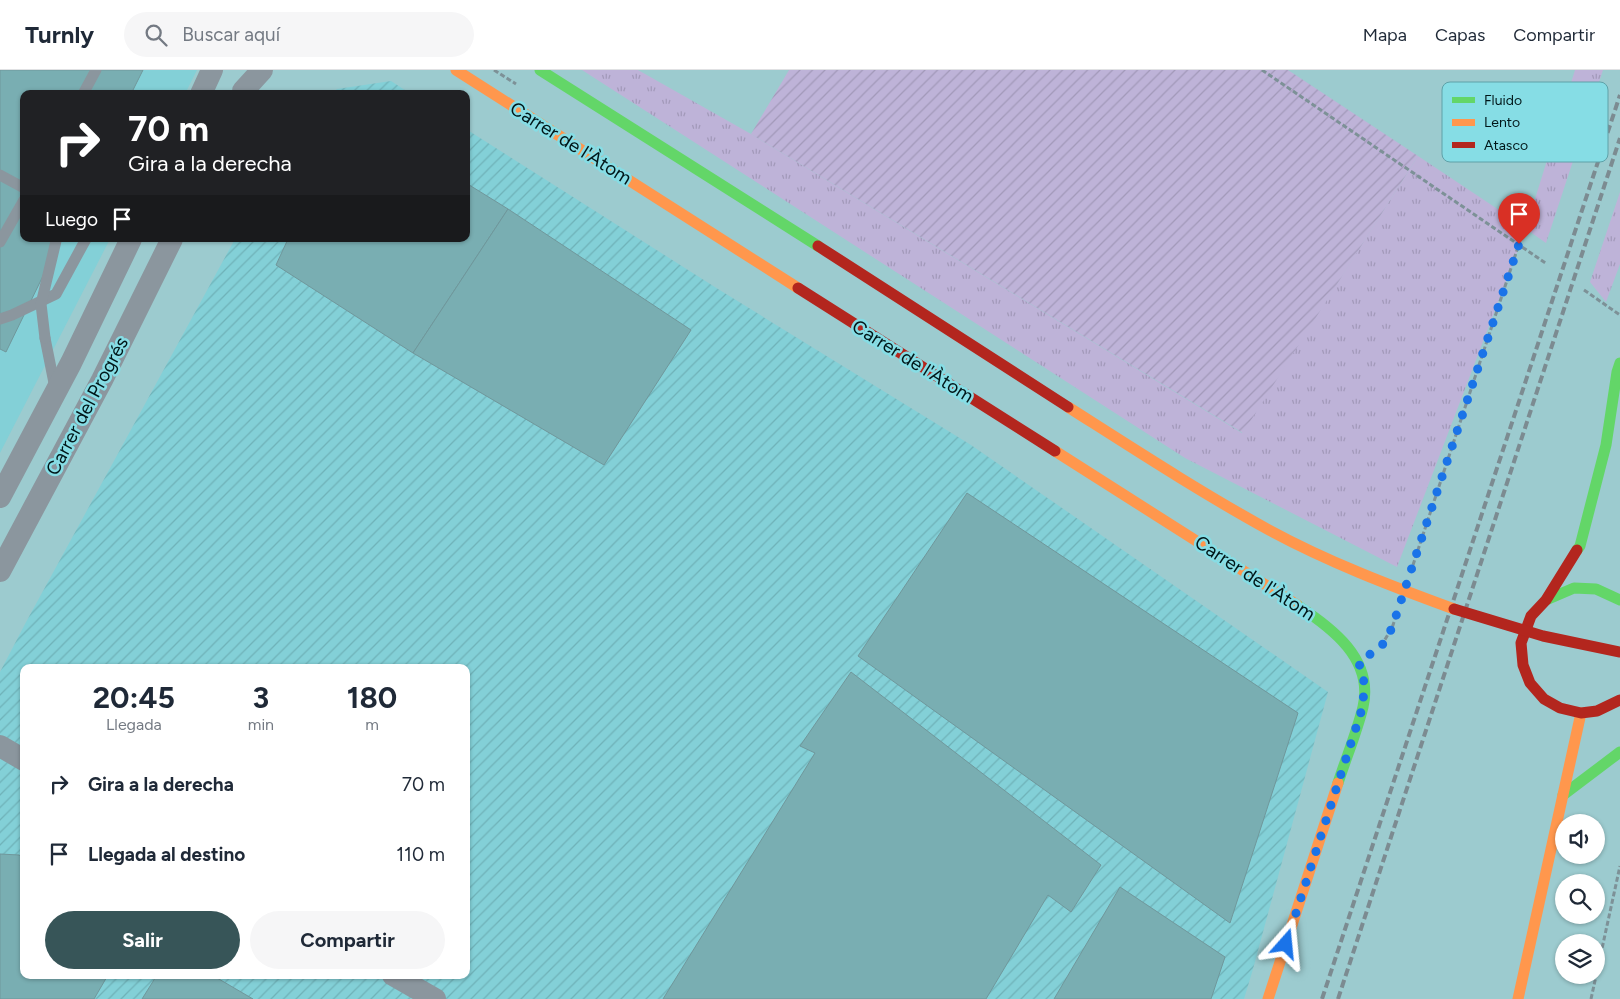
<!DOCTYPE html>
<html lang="es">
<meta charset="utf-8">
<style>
:root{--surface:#fff;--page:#f6f6f7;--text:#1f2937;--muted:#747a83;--line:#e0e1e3;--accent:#375558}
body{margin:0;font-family:Figtree,sans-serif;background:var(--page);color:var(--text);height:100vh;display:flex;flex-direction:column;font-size:19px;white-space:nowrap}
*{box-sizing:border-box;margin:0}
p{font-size:16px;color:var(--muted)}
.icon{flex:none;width:28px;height:28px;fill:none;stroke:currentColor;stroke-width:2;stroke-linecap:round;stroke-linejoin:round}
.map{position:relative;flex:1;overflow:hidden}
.sheet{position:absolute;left:20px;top:594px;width:450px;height:315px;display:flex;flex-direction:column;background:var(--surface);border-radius:10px;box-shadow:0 1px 4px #0004}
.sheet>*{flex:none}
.hud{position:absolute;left:20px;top:20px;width:450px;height:152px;border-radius:10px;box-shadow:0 1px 4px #0004;background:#202124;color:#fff;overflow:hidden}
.fabs{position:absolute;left:1555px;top:744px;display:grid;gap:10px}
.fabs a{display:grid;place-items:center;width:50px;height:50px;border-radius:50%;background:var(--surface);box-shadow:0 1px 4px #0004;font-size:25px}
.pin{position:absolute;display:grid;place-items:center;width:42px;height:42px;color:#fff;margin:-51px -21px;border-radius:50% 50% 50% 0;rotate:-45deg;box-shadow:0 0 5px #0007}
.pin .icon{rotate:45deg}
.me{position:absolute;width:55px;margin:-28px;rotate:18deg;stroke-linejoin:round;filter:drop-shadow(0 0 4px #0008)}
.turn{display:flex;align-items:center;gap:18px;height:105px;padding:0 25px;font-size:22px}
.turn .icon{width:65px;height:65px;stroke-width:2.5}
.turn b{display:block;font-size:35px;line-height:42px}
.then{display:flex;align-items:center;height:48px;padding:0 25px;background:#0003;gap:10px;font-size:19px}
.eta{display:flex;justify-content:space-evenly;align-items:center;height:85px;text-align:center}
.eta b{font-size:30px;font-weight:700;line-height:35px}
.action{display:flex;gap:10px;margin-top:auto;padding:10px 25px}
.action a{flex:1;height:58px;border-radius:30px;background:var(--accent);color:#fff;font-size:20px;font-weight:700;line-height:58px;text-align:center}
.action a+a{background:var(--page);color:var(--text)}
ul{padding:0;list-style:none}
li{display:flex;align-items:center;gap:15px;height:70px;padding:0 25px}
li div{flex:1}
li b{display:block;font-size:19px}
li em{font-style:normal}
header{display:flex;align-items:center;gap:30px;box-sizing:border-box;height:70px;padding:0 25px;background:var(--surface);border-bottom:1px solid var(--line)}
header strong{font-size:24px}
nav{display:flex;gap:28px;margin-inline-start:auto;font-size:18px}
.search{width:350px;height:45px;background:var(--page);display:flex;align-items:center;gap:12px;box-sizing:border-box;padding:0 18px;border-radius:28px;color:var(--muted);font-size:19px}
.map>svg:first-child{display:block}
</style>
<header>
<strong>Turnly</strong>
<div class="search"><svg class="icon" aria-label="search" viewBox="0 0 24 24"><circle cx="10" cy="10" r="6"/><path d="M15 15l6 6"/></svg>Buscar aquí</div>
<nav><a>Mapa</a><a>Capas</a><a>Compartir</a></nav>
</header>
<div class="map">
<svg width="1620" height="929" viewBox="0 0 1620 929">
<defs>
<pattern id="industrial-furrows" width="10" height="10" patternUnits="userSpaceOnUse" patternTransform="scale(1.25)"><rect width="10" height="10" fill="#83d0d7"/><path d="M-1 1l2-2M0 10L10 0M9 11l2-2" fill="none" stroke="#6fb2b8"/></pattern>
<pattern id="grass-tufts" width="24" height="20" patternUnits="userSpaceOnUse" patternTransform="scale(1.25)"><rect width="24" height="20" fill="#beb3d8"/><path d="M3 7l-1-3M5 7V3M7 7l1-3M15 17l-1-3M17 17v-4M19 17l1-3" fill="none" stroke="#a299b9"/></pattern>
<pattern id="garden-furrows" width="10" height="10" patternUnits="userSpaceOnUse" patternTransform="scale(1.25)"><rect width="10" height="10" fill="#beb3d8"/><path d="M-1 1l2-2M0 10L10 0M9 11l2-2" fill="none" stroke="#a299b9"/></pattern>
</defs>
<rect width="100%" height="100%" fill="#9ccbcf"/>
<polygon fill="#83d0d7" points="0,0 197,0 185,24 24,24 24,169 110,169 0,383"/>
<g fill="url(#industrial-furrows)" fill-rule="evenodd">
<polygon points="391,11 411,24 331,24 337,19"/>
<path d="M466,59L718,219L971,375L1328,622L1253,899L1244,929H0V602L25,554L235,169H466ZM24,598H466V905H24Z"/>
</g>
<g fill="url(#grass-tufts)">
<polygon points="582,0 638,0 751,64 1242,363 1418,86 1526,158 1575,0 1603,0 1546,173 1526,159 1397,497 1185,388"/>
<polygon points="1620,122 1620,194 1606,232 1590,212"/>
</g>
<polygon fill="url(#garden-furrows)" points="789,0 1288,0 1418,86 1243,363 751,64"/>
<g fill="#79aeb2" stroke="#70979b">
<polygon points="0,0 143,0 131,24 24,24 24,169 61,169 6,282 0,279"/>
<polygon points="466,113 508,139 413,283 276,195 288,169 466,169"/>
<polygon points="508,139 691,260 604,395 413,283"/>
<polygon points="967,423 1298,643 1230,853 858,586"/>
<polygon points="851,602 1101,795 1071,842 1048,825 986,929 663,929 815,683 800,676"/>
<polygon points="0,784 19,785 24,788 24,905 108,905 94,929 0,929"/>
<polygon points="1120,817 1225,887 1211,929 1054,929"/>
<polygon points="157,905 212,905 253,929 142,929"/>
</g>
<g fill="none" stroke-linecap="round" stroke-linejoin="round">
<g stroke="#7d9197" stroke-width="3" stroke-dasharray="5 2.5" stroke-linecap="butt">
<polyline points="1262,0 1547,194"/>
<polyline points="1584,220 1620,245"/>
<polyline points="1413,495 1519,174"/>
<polyline points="1381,576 1392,558 1396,546"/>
<polyline points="1591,929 1620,796"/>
</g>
<g stroke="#8b969e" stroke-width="11">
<polyline points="83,24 96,0"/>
<polyline points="0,105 24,118"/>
<polyline points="0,172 24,130"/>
<polyline points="0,249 12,245 56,224 86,169"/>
<polyline points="45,268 55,318"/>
</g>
<g stroke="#8b969e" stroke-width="22">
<polyline points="243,21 262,0"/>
<polyline points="201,24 212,0"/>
<polyline points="0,427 71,293 131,169"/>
<polyline points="0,501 102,310 172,169"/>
<polyline points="0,676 24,690"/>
<polyline points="393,905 435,929"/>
</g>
<g stroke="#63d668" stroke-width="11">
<polyline points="1577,480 1580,476 1606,375 1617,302 1620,293"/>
<polyline points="1546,530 1574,518 1596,519 1620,530"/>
<path d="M1297,535C1332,558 1374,589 1363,637C1357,662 1346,688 1338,713"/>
<polyline points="1563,725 1620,682"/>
</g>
<g stroke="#ff974d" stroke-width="11">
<polyline points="456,0 798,218"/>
<polyline points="1055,381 1297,535"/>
<polyline points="1268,929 1338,713"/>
<polyline points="1518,929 1581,643"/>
</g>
<g stroke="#b3261e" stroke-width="11">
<polyline points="798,218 1055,381"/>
<polyline points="1577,480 1546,530 1531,546 1521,573 1523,595 1530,613 1544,629 1560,638 1581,643 1597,641 1620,630"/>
</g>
<g stroke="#7c8b91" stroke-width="4" stroke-dasharray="8 4" stroke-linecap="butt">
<polyline points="1322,929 1620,25"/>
<polyline points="1338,929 1620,68"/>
</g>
<polyline stroke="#7d9197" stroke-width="3" stroke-dasharray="5 2.5" stroke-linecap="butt" points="494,0 516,14"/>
<polyline stroke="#8b969e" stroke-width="11" points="45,268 41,234 56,171"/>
<polyline stroke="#63d668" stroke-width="11" points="540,0 818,176"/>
<path stroke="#ff974d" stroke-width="11" d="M1068,337C1134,379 1200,422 1269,460C1328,492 1391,516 1454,539"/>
<g stroke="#b3261e" stroke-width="11">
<polyline points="818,176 1068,337"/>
<polyline points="1454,539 1543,566 1620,582"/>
</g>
</g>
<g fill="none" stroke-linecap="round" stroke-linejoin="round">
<polyline stroke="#1a73e8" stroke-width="9" stroke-dasharray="0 16.2" points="1286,874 1363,636 1364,612 1359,593 1383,574 1392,558 1519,174"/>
</g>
<g text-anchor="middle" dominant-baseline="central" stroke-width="5" stroke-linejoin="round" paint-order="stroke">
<g font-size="19" fill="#001618" stroke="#86dde5">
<text transform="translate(571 73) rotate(32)">Carrer de l'Àtom</text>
<text transform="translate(913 291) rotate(32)">Carrer de l'Àtom</text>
<text transform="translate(87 336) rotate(-62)">Carrer del Progrés</text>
<text transform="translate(1255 508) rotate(33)">Carrer de l'Àtom</text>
</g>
</g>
<rect x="1442" y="12" width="166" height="80" rx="8" fill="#86dde5" stroke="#5ea1a8" stroke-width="1"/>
<rect x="1452" y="27" width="23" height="6" fill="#63d668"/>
<rect x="1452" y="49" width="23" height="7" fill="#ff974d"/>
<rect x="1452" y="72" width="23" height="6" fill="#b3261e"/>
<g font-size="14" fill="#001618">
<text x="1484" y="35">Fluido</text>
<text x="1484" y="57">Lento</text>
<text x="1484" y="80">Atasco</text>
</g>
</svg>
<div class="fabs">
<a><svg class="icon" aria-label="sound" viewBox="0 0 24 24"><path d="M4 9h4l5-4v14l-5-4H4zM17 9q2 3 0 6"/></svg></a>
<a><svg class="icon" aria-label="search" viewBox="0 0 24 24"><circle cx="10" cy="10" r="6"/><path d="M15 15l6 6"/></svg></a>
<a><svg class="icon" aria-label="layers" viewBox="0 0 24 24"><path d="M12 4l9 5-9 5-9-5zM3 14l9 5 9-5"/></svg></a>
</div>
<div class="pin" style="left:1519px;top:174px;background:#d93025"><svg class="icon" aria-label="arrive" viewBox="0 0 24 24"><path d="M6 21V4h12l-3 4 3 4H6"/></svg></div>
<svg class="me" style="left:1286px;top:874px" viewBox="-20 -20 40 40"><path d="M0-17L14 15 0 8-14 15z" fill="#1a73e8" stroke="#fff" stroke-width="4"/></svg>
<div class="hud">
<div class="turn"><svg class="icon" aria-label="right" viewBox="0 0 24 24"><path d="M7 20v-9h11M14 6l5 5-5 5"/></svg><div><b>70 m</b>Gira a la derecha</div></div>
<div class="then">Luego<svg class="icon" aria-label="arrive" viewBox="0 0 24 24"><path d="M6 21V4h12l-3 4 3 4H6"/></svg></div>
</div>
<section class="sheet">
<div class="eta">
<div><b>20:45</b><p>Llegada</p></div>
<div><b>3</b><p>min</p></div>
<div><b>180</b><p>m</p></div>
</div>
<ul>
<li><svg class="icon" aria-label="right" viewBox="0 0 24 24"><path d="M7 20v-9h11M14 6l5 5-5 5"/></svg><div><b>Gira a la derecha</b></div><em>70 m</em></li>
<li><svg class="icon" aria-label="arrive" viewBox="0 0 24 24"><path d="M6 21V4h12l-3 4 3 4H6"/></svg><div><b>Llegada al destino</b></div><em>110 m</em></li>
</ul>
<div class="action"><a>Salir</a><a>Compartir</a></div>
</section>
</div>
